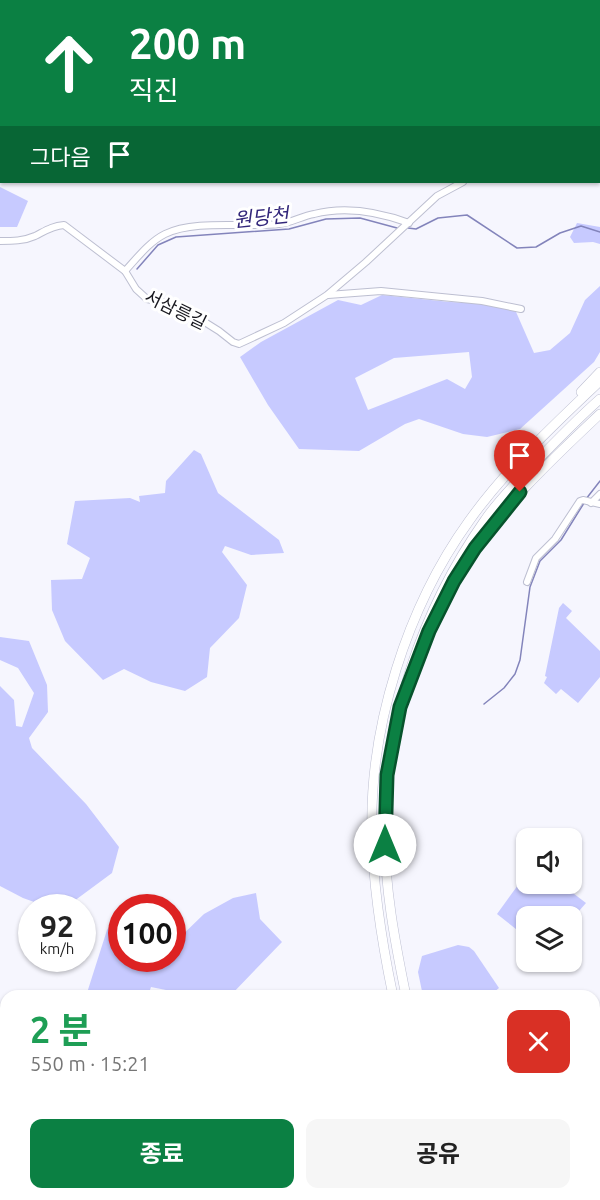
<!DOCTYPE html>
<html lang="ko">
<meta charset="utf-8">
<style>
:root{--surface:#fff;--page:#f6f6f6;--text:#222;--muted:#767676;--accent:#0b8043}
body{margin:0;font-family:Ubuntu,"Noto Sans KR",sans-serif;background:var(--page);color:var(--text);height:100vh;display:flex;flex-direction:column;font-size:22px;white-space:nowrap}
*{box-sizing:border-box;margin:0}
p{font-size:20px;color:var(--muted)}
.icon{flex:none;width:33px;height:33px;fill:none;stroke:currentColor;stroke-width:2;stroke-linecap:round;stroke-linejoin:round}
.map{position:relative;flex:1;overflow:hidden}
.side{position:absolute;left:0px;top:990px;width:600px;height:210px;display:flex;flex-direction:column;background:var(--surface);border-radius:18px 18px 0 0;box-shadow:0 2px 4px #0004}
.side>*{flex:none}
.guide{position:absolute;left:0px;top:0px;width:600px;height:183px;box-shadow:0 2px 4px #0004;background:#0b8043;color:#fff;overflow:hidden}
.controls{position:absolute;left:516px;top:828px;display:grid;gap:12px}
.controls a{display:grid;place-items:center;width:66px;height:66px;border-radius:12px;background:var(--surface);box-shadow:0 2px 4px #0004;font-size:30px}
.speed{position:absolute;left:18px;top:894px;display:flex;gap:12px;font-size:30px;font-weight:700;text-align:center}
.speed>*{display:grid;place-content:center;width:78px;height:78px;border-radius:50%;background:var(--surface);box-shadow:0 2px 4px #0004;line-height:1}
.speed small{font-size:15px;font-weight:400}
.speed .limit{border:9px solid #d22;background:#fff;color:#111}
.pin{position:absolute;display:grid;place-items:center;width:51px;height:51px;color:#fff;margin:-62px -26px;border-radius:50% 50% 50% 0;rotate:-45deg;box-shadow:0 0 6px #0007}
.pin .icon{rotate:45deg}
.me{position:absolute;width:66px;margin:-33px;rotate:0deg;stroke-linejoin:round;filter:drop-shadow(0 0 4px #0008)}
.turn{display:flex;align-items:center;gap:21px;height:126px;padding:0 30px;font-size:27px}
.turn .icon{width:78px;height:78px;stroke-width:2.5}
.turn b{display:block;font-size:42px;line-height:51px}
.then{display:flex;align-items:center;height:57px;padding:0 30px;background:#0003;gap:12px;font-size:22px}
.round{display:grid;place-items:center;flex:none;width:63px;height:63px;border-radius:12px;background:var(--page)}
.headline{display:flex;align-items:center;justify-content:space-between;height:102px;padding:0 30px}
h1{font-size:36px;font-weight:700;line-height:45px;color:#1e9e55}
.action{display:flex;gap:12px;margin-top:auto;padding:12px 30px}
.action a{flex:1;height:69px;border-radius:12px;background:var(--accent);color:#fff;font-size:24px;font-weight:700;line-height:69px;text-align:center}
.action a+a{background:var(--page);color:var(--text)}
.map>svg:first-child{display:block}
</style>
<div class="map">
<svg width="600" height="1200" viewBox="0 0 600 1200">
<rect width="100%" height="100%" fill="#f6f6fe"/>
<g fill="#c7caff" fill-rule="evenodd">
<polygon points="0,0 479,0 480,1 2,2 1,72"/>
<polygon points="0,187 28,201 17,227 0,227"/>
<polygon points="577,223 600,227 600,244 593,242 574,243 570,237"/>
<path d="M600,286V352L594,362L520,429L487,437L463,434L419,419L405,424L359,451L299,449L268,405L240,357L261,342L338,300L361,305L382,295L450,302L513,305L534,353L550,350L570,333L585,300ZM469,352L472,377L465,389L447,379L368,410L355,378L394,358Z"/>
<polygon points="194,450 201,454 218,493 279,540 284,553 251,555 225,546 222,552 247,585 239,618 210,648 207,677 185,691 151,682 124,669 103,680 65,641 52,610 51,580 82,579 90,558 67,544 75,501 130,498 140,502 139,496 165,493 166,481"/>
<polygon points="563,603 572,611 566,618 600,651 600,677 578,703 561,689 556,694 544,683 547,677 545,676 559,608"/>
<polygon points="0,637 29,641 47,685 48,712 29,738 32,748 86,804 119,847 112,873 66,907 48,907 23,898 0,886 0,686 14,700 16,726 22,727 34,693 18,668 0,660"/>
<polygon points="526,874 526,884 561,884 586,903 572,919 572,916 526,916 526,937 497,914"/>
<polygon points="256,893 260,919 282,942 230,996 189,996 186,994 151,987 148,996 86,996 107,930 113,920 121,928 122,958 172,958 173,944 204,914 233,898"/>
<polygon points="458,945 469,947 474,951 499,988 489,996 423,996 418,972 422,956"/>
<polygon points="0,1075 6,1076 6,1194 121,1194 128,1200 0,1200"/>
<polygon points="213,1194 286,1194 285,1200 235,1200"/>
<polygon points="479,1194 575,1194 579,1200 482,1200"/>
</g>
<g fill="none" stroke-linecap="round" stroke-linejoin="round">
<g stroke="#8384bb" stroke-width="1.5">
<polyline points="408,228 416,229 438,218 467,215 517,248 536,247 560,233 581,226 600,232"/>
<polyline points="137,269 158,245 176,237 289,229 326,219 360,218 397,228"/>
<polyline points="586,499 600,481"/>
<polyline points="484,704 504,688 515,674 520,660 530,587 540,561 561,540 584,503"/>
</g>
<defs>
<g id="minor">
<polyline points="554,0 555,2"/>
<polyline points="598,63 600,66"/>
<polyline points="598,169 600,168"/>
<path d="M0,241C12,241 24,241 35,236C45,231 52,226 64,225L125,271L136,289L147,299L166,303L187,311L219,331L233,342L239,344L284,323L327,295L366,262L437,196L463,182"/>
<path d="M125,271C137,258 149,242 165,234C195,219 247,228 279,224C291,223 302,216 314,214C345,206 379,212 409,223"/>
<polyline points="328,295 381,291 482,301 521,309"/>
<polyline points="591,503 600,494"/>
<polyline points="527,582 536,558 555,539 580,501 583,500 600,504"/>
</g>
<g id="major">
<polyline points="594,1193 600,1187"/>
<polyline points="597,1200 600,1197"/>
</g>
<g id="highway">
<polyline points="570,0 571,2"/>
<polyline points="583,0 584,2"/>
<polyline points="598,7 600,9"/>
<polyline points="598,26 600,29"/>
<polyline points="598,45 600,48"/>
<polyline points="581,392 600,372"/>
<path d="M460,570C498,510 549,462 600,414"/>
<path d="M393,996C382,943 373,888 372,833C369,727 407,607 469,521C506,469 554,425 600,381"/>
<path d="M406,996C395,942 384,885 385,830C385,719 421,611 485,520C497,502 514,485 529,469C552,445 575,421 600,399"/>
<polyline points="434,1194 435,1200"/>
<polyline points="446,1194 448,1200"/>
</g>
</defs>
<use href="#minor" stroke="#bdbfd1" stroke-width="8"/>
<use href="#major" stroke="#bdbfd1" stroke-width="9"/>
<use href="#highway" stroke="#bdbfd1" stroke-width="10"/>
<use href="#minor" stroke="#fff" stroke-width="6"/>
<use href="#major" stroke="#fff" stroke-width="8"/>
<use href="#highway" stroke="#fff" stroke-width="9"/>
</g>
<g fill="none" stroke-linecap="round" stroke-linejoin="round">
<defs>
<polyline id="route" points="385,845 387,775 400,707 429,631 454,581 475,548 520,492"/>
</defs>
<use href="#route" stroke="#07532c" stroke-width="15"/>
<use href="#route" stroke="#0b8043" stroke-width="10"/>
</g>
<g text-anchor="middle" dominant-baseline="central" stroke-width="6" stroke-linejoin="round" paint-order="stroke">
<g font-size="18" fill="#17171e" stroke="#fff">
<text transform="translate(176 309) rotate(26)">서삼릉길</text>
</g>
<g font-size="20" font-style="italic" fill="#32267a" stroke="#fff">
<text transform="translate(261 217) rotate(-6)">원당천</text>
</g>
</g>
</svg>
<div class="controls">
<a><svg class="icon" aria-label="sound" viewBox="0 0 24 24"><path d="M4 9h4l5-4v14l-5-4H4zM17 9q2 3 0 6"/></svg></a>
<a><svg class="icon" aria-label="layers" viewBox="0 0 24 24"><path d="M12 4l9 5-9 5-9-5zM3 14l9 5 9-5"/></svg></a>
</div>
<div class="speed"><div>92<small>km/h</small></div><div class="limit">100</div></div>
<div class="pin" style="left:520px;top:492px;background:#d93025"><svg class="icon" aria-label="arrive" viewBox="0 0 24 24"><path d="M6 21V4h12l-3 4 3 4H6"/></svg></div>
<svg class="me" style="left:385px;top:845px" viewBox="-20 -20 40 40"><circle r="19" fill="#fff"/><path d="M0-13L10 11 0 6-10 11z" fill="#0b8043"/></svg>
<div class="guide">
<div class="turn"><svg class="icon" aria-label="ahead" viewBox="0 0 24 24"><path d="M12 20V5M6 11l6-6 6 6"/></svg><div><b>200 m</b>직진</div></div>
<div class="then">그다음<svg class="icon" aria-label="arrive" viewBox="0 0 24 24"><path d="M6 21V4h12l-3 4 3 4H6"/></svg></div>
</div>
<section class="side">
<div class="headline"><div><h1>2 분</h1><p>550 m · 15:21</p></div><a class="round" style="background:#d93025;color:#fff"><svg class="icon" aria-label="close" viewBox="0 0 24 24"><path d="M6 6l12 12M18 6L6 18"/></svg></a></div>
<div class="action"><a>종료</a><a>공유</a></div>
</section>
</div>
